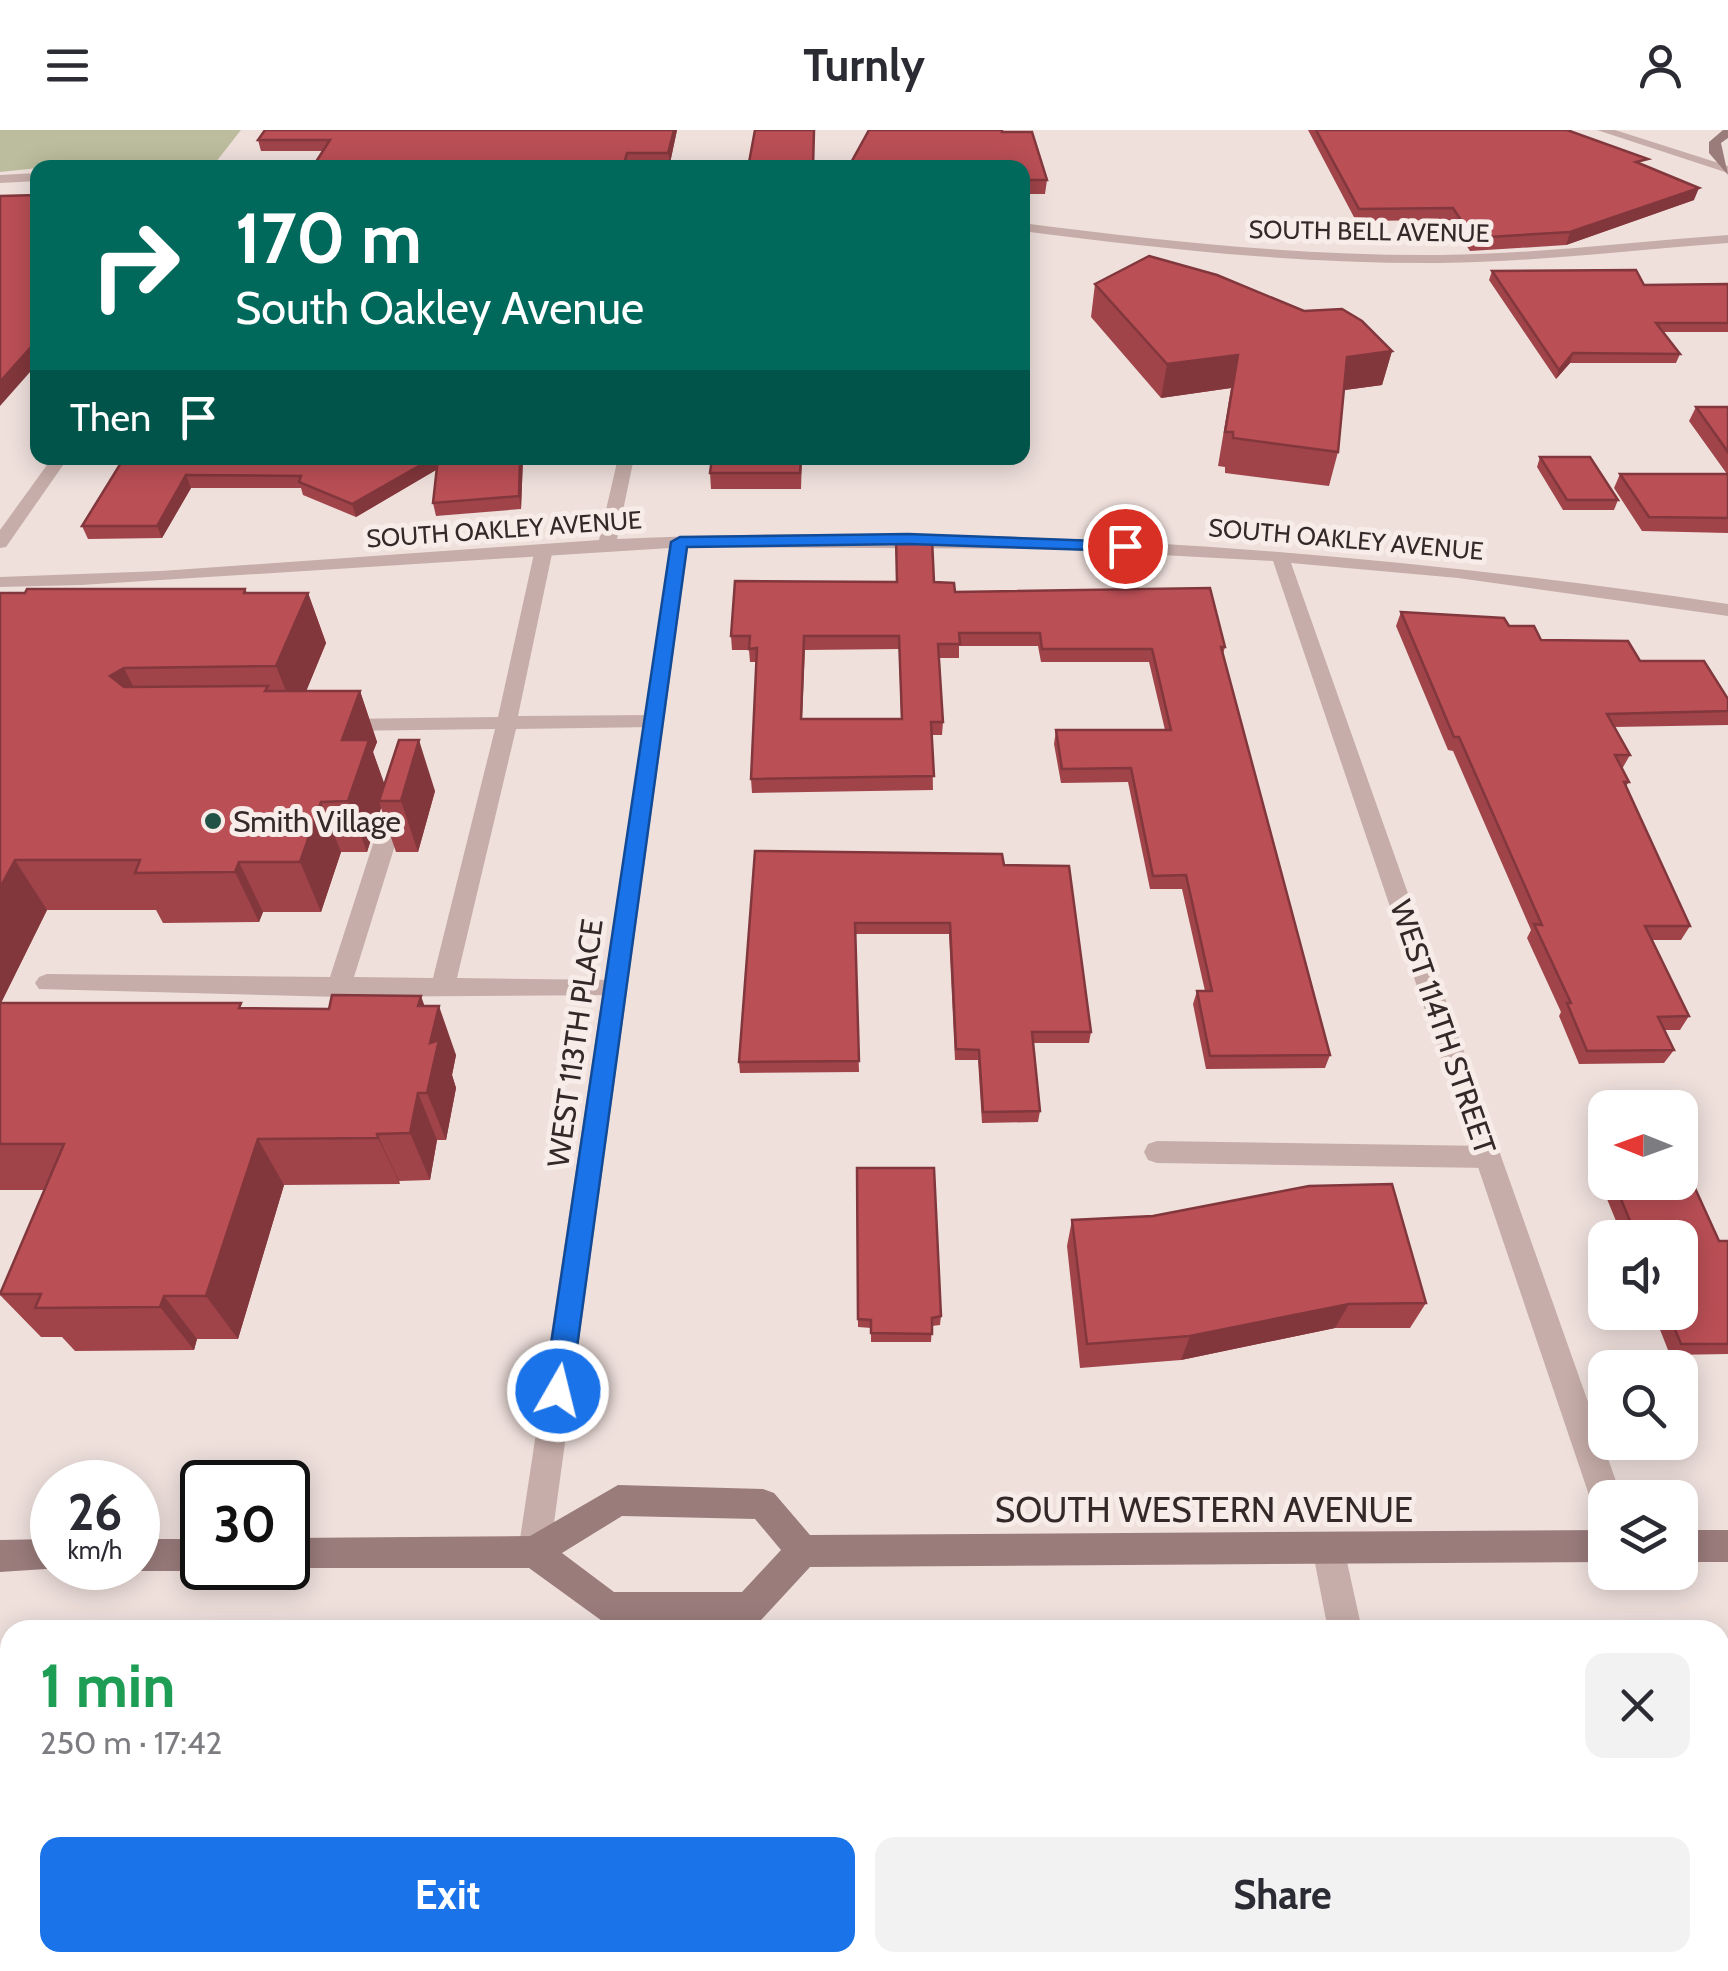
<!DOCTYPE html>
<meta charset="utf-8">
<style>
:root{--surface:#fff;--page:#f2f2f3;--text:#2b2b33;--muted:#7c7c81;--accent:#1a73e8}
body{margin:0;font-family:Cabin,sans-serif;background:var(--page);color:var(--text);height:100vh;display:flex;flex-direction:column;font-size:38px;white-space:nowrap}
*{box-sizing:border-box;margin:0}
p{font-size:32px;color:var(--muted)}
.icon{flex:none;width:55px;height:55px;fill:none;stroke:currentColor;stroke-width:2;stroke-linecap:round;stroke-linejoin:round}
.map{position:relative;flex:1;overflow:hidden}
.details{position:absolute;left:0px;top:1490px;width:1730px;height:352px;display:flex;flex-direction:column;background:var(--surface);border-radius:30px 30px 0 0;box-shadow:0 5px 25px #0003}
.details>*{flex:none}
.top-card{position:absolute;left:30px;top:30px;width:1000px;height:305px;border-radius:20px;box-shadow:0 5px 25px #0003;background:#00695c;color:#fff;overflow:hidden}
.needle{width:65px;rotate:271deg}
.controls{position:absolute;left:1588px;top:960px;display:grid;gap:20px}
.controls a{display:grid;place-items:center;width:110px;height:110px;border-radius:20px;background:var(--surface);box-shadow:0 5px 25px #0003;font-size:50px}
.speed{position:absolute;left:30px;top:1330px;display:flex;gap:20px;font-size:50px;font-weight:700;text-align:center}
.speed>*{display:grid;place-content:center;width:130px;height:130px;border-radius:50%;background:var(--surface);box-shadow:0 5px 25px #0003;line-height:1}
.speed small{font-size:25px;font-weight:400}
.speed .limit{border:5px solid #111;border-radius:15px;background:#fff;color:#111}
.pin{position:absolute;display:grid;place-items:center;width:85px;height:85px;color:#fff;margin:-42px;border:5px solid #fff;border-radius:50%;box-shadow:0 2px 10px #0007}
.me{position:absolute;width:110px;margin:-55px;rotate:8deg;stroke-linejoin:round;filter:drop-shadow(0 0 8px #0008)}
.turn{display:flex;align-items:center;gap:35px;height:210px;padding:0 40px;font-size:45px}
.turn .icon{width:130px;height:130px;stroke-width:2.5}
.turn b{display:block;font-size:70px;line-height:85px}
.then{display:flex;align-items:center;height:95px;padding:0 40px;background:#0003;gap:20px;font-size:38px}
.round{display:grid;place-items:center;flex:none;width:105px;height:105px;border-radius:20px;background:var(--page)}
.overview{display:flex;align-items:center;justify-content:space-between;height:170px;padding:0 40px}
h1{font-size:60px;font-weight:800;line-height:75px;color:#1e9e55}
.action{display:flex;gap:20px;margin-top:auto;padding:20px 40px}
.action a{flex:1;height:115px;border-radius:20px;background:var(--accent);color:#fff;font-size:40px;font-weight:800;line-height:115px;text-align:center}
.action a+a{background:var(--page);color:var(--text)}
header{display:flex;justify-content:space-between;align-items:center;height:130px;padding:0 40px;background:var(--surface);font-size:45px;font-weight:800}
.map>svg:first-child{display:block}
</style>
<header><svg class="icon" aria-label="menu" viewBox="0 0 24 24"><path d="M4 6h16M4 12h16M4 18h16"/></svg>Turnly<svg class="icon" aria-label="person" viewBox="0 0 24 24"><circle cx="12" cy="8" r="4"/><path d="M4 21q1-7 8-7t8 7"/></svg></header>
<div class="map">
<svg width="1728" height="1841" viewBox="0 0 1728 1841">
<rect width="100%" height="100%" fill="#efe0dc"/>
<g fill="#bcbd9e">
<polygon points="0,0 241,0 212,37 38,38 0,42"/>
<polygon points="0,1541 10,1541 10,1832 1382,1832 1383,1841 0,1841"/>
</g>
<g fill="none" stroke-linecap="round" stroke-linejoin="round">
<g fill="#c6ada9" fill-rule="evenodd">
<polygon points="544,414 553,419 518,586 654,585 664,591 654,597 516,599 457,848 615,850 624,853 627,859 624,865 339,867 39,859 35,853 39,847 47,844 330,847 388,667 399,660 410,667 354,847 433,848 495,599 339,601 329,595 339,589 498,587 535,419"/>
<polygon points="1157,1011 1488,1016 1497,1019 1501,1027 1497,1035 1488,1038 1157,1033 1148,1030 1144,1022 1148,1014"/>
</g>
<g fill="#c6ada9" fill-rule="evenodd">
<polygon points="1597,0 1615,0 1728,36 1728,43"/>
<polygon points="38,43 38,51 0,53 0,45"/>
<path d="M1022,93C1161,111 1300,126 1440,125C1536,124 1632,112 1728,105V113C1632,120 1536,132 1440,133C1300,134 1161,119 1022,101Z"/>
<polygon points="52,328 68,328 6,417 0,418 0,400"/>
<path d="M618,328H634L617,409C989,392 1360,419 1728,474V486L1458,448L1291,433L1622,1368H1605V1383L1595,1379L1590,1368L1273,431L1051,419L688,417L550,1422L545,1433L534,1438L523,1433L518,1422L670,418L81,455L0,457V447L161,441L599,410Z"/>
<polygon points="1328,1402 1339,1407 1344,1418 1362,1500 1328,1500 1312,1418 1317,1407"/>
<polygon points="1396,1832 1434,1832 1436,1841 1398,1841"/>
</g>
<g fill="#9a7c7b" fill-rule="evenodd">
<polygon points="1723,0 1728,0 1728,8 1721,13 1728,45 1709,23 1709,12"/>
<path d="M618,1355L763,1359L774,1363L810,1405L1605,1400V1432L810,1437L761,1490L749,1495L609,1496L529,1438H282H288V1408L530,1406ZM622,1386L755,1389L781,1420L742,1462H614L562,1423Z"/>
<rect x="1680" y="1400" width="48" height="32"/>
<polygon points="52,1409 52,1438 61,1438 0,1442 0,1410"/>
<polygon points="138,1409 202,1409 202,1438 211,1438 202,1441 138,1441 129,1438 138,1438"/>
</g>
</g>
<g fill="#a0444a" fill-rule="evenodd">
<polygon points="265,0 677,0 670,33 629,34 323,21 261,21 258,10"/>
<polygon points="1308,0 1567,0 1645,36 1694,70 1566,115 1470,121 1449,90 1356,91"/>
<polygon points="1002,2 1047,50 1045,64 1022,64 1022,38"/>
<polygon points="1492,141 1644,155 1728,154 1728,202 1663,202 1680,224 1676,233 1570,233 1556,249 1489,150"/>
<polygon points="1095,154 1392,221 1382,255 1344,260 1338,322 1329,356 1225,343 1225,337 1218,336 1231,258 1161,268 1091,187"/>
<polygon points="1696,277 1728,277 1728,403 1642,401 1614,358 1620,344 1727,344 1689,291"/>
<polygon points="1540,327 1618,370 1614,380 1563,380 1537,337"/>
<polygon points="124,328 523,328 521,379 436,386 433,373 436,340 356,387 303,365 301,358 191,358 162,408 88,409 82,396"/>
<polygon points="712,328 802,328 801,359 711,359 710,343"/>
<path d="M934,452L955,462L1225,517L1223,524L1330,925L1325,938L1206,939L1193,874L1197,861H1205L1182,759H1150L1128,652L1061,653L1054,614L1056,600H1165L1149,532H1041L1038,516H959V528H939L943,592L942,605H932L933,660L752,663L751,649L756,532H750L749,520H732L731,506ZM899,519L901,589H802L805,520Z"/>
<polygon points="245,459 247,463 308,463 326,513 306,561 360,561 377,612 373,622 384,654 435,661 418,722 396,722 381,678 367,722 341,722 321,782 263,782 259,792 163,793 156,780 47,780 1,873 244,878 329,879 425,876 456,925 452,945 456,958 446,1010 437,1010 430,1050 399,1051 400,1054 284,1055 238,1209 197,1209 194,1220 75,1221 62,1207 41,1207 0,1165 44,1060 0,1060 0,463"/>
<polygon points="1401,482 1509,496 1541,510 1640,531 1728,569 1728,595 1614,597 1630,625 1622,639 1629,652 1626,656 1690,796 1681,810 1651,810 1689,886 1680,900 1664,900 1674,920 1664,933 1579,934 1559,886 1561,882 1527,808 1531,800 1453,621 1448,620 1396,496"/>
<polygon points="755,721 1004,735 1091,902 1089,913 1033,913 1040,981 1038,992 982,993 978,930 955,930 949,804 855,804 859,942 740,943 739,932"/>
<polygon points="1602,1004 1605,1004 1605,1044 1593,1016"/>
<polygon points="857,1038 941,1186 940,1195 932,1196 931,1212 871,1212 871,1198 858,1197"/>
<polygon points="1609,1052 1676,1052 1719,1111 1728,1111 1728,1224 1670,1225 1653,1182 1680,1182 1680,1108 1623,1108 1607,1069 1613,1062"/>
<polygon points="1072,1090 1426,1173 1410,1198 1335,1198 1181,1230 1080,1238 1067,1116"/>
<polygon points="1723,1587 1728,1587 1728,1689 1725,1689 1720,1676 1720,1589"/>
<polygon points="1552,1832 1676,1832 1679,1841 1554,1841"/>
</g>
<g fill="#82373c">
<polygon points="674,0 677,0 670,33 668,23"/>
<polygon points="1699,58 1694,70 1566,115 1570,102"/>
<polygon points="38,209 38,233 0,276 0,252"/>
<polygon points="1392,221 1382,255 1338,261 1347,227"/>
<polygon points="1573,223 1570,233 1556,249 1559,240"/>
<polygon points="1238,225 1231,258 1161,268 1167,234"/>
<polygon points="433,328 439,328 441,337 356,387 352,374"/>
<polygon points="520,328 523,328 521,379 519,366"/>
<polygon points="186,345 191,358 162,408 157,396"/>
<polygon points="308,463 326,513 296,586 276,536"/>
<polygon points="124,538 149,588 110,546"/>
<polygon points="360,561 377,612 373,622 387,661 379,671 381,678 367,722 348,671 342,610"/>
<polygon points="419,610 435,661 418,722 401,671"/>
<polygon points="321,672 341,722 321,782 300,732"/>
<polygon points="15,730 47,780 0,875 0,758"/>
<polygon points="239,732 263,782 259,792 235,742"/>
<polygon points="421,866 433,899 439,876 456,925 452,945 456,958 446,1010 427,963 418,876"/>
<polygon points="418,963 437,1010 430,1050 410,1003"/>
<polygon points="377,1004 399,1051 400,1054 378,1008"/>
<polygon points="258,1009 284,1055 238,1209 206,1166"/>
<polygon points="164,1166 197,1209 194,1220 160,1177"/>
<polygon points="1349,1174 1335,1198 1181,1230 1190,1206"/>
</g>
<g fill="#ba4f56" stroke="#82373c" stroke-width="2.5" fill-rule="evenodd">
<polygon points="265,0 674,0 668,23 627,23 623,38 312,38 330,10 258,10"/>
<polygon points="755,0 814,0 813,38 748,38"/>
<polygon points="869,0 1002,0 1002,2 1032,2 1047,50 1022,50 1022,38 848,38"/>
<polygon points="1316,0 1567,0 1648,29 1636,32 1699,58 1570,102 1473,108 1453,78 1359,79"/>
<polygon points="38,65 38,209 0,252 0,66"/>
<polygon points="1149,126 1217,145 1304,181 1342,179 1362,191 1392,221 1347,227 1338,322 1233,308 1233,302 1225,302 1238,225 1167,234 1095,154"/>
<polygon points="1636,140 1644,155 1728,154 1728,193 1656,193 1680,224 1573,223 1559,240 1492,141"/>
<polygon points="1696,277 1728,277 1728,322"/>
<polygon points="1540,327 1590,327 1618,370 1567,370"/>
<polygon points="124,328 433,328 352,374 299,352 301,346 186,345 157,396 82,396"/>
<polygon points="438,328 520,328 519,366 433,373"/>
<polygon points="712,328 801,328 800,343 710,343"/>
<polygon points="1620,344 1728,344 1728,388 1649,387"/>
<path d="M896,408L932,409L934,452L954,453L955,462L1210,458L1225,517H1221L1330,925L1210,926L1197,861H1212L1186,745L1153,746L1131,638L1062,639L1056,600H1171L1152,519H1042L1040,503H959L960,514H938L943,592H931L934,646L751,649L757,518L749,519L750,506H731L735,451L897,452ZM804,506H899L902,589H801Z"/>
<polygon points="27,459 245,459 244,463 308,463 276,536 124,538 110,546 124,557 268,556 265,561 360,561 342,610 369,610 348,671 321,672 300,732 239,732 235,742 135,743 140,730 15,730 0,758 0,463 25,463"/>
<polygon points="1401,482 1504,488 1509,496 1534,496 1541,510 1628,511 1640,531 1704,531 1728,569 1728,581 1607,584 1630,625 1615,625 1629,652 1624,652 1690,796 1645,796 1689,886 1658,887 1674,920 1587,921 1567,873 1571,873 1534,794 1542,795 1459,607 1454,607"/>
<polygon points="399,610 419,610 401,671 379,671"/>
<polygon points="755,721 1002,724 1004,735 1069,736 1091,902 1032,902 1040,981 983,982 979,920 956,919 950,793 855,793 859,931 739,932"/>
<polygon points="332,865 421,866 418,876 439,876 430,913 439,910 427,963 418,963 410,1003 377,1004 378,1008 258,1009 206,1166 164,1166 160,1177 35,1178 41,1164 0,1164 64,1014 0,1014 0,873 241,873 239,878 329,879"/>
<polygon points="857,1038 934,1038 941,1186 932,1188 932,1204 871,1203 871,1190 858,1189"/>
<polygon points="1623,1052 1676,1052 1678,1056 1694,1056 1719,1111 1728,1111 1728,1214 1681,1214 1668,1182 1680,1182 1680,1108 1637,1108 1616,1057 1625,1057"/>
<polygon points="1392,1054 1426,1173 1349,1174 1190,1206 1087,1214 1072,1090 1153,1086 1309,1056"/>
<polygon points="1571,1832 1676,1832 1679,1841 1573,1841"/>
</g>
<polygon fill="#1a73e8" stroke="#114b97" stroke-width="2.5" points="908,404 1125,412 1133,416 1125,421 908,414 687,417 571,1261 567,1270 558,1274 548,1270 544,1261 671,412 680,407"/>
<circle fill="#225246" stroke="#f8ece8" stroke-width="4" cx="213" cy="691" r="10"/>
<g text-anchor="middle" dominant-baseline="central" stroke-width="10" stroke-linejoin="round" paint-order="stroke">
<g font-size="25" fill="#342828" stroke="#f8ece8">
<text transform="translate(1369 101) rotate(1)">SOUTH BELL AVENUE</text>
<text transform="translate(504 399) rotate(-4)">SOUTH OAKLEY AVENUE</text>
<text transform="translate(1346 409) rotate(5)">SOUTH OAKLEY AVENUE</text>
</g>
<g font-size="30" fill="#342828" stroke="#f8ece8" text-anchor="start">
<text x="233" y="691">Smith Village</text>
</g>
<g font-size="30" fill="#342828" stroke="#f8ece8">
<text transform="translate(1443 897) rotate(71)">WEST 114TH STREET</text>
<text transform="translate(575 913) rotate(-82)">WEST 113TH PLACE</text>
</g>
<g font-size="35" fill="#342828" stroke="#f8ece8">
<text x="1204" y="1379">SOUTH WESTERN AVENUE</text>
</g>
</g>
</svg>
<div class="controls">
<a><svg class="needle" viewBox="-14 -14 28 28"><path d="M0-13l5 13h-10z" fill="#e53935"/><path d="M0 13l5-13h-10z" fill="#7c7c81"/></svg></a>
<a><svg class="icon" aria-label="sound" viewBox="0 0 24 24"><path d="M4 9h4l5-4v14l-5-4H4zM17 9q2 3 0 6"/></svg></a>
<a><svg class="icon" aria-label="search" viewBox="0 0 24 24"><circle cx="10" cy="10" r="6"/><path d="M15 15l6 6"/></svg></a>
<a><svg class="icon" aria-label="layers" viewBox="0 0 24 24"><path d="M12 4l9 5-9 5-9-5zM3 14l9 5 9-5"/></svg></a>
</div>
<div class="speed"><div>26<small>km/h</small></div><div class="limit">30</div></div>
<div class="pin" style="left:1125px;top:416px;background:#d93025"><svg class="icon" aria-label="arrive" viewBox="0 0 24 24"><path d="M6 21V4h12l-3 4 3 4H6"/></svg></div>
<svg class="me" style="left:558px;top:1261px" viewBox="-20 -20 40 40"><circle r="17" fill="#1a73e8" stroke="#fff" stroke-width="3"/><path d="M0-11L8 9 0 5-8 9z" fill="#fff"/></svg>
<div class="top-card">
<div class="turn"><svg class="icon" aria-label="right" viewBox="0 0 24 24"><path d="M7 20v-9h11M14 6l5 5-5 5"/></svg><div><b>170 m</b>South Oakley Avenue</div></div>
<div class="then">Then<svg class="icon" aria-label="arrive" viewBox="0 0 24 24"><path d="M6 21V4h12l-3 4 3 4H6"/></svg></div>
</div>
<section class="details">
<div class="overview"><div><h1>1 min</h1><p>250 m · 17:42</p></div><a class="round"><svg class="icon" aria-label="close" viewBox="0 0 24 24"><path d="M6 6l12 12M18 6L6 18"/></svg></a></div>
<div class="action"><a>Exit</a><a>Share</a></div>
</section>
</div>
